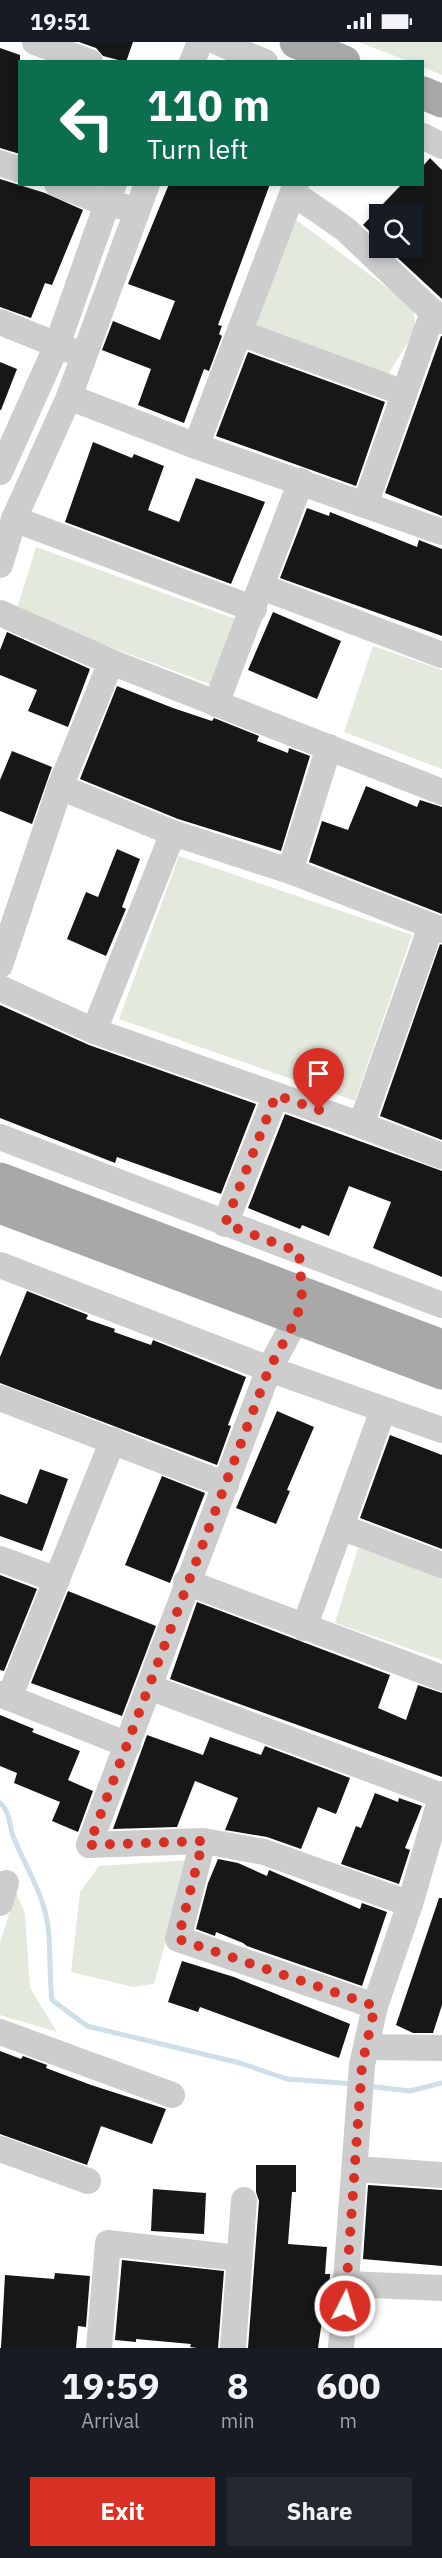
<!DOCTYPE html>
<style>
:root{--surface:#171b24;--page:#242831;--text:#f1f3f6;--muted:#9ea1a6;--accent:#d93025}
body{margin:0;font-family:"IBM Plex Sans",sans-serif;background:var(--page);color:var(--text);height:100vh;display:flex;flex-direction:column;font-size:22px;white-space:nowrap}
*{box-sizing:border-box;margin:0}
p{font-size:20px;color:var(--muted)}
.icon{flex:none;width:33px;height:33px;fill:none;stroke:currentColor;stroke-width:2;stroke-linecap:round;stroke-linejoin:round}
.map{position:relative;height:2306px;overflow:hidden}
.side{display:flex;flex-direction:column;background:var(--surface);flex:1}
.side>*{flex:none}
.banner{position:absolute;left:18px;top:18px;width:406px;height:126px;border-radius:0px;box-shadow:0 3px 9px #0003;background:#0b6e4f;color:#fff;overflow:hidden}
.tools{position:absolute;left:369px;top:162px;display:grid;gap:12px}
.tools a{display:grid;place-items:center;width:54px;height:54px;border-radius:0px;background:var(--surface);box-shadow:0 3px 9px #0003;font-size:30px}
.pin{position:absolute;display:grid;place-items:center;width:51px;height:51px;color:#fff;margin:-62px -26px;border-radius:50% 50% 50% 0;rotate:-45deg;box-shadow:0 0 6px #0007}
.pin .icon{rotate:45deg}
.me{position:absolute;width:66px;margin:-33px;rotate:5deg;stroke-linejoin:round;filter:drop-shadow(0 0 4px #0008)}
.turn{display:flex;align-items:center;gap:21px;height:126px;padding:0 30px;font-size:27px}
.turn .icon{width:78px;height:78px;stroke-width:2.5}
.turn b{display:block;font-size:42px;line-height:51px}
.eta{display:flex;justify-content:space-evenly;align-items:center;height:102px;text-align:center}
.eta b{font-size:36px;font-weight:700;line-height:42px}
.action{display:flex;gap:12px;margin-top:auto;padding:12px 30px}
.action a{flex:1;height:69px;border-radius:0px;background:var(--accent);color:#fff;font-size:24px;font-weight:700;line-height:69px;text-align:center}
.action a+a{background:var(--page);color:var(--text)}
.status{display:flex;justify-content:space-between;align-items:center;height:42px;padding:0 30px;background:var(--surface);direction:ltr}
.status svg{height:16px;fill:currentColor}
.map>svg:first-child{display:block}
</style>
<div class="status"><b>19:51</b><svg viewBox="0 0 49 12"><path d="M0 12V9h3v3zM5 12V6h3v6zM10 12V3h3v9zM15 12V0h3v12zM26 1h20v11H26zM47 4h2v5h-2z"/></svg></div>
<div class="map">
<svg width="442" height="2306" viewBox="0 0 442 2306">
<rect width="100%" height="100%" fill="#fff"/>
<g fill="#e3e9dd">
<polygon points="358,0 442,0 442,33 423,25 423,20 408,19"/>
<polygon points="295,177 413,265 416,288 388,332 255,285"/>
<polygon points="36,505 241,579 220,646 16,570"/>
<polygon points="373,604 442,628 442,727 344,690"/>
<polygon points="179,814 412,893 355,1059 119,977"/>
<polygon points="358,1506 442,1535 442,1618 335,1581"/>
<polygon points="188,1818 154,1942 133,1945 71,1930 80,1850 99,1824"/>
<polygon points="16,1850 25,1872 30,1946 57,1990 0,1973 0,1901"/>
</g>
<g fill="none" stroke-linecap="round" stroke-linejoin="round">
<g stroke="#cedfea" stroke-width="5">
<path d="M0,1761C10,1769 9,1783 13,1794C25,1824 44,1852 48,1885C51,1908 49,1934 52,1958L87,1984L240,2021L287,2037L355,2042"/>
<polyline points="367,2044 410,2049 442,2041"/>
</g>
</g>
<g fill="#171717">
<polygon points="79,0 133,0 126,20 103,14 96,6"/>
<polygon points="0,6 20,13 20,112 0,106"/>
<polygon points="430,116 442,128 442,257 387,206 412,206 412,172 380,172 380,199 363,183 402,142 423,142 423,124"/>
<polygon points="0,137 45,151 83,168 52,243 45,241 31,276 0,265"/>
<polygon points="169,142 270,142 218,283 222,284 219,292 222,294 209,329 204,327 184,381 138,363 151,327 102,308 113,279 160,298 175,259 128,242"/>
<polygon points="441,294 442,294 442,474 385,451"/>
<polygon points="248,310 385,360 356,444 216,394"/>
<polygon points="0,320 17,327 1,368 0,368"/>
<polygon points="93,400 132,416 134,412 164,424 148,468 179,480 196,436 265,460 231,542 65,480"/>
<polygon points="307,466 329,474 330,470 417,505 419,498 442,507 442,594 280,536"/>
<polygon points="273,570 341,599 317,657 248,628"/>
<polygon points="7,590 90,627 68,685 28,669 37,648 0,633 0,608"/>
<polygon points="117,644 173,666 212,679 214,676 259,694 257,699 288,711 289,706 310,714 281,809 178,777 80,737"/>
<polygon points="12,709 52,725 32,782 0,769 0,738"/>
<polygon points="366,744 417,765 420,758 442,765 442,872 309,820 322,779 348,788"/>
<polygon points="117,807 140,817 122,865 126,867 106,914 67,897 86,850 98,855"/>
<polygon points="440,902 442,903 442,1098 380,1074"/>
<polygon points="0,963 89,1003 256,1062 221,1152 117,1115 115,1121 0,1076"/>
<polygon points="285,1072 442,1129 442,1235 373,1206 391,1160 349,1144 329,1194 302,1183 300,1187 248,1166"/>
<polygon points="27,1249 88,1273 86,1277 115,1287 114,1290 151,1303 153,1298 246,1335 228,1383 231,1384 217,1423 0,1341 0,1315"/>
<polygon points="277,1369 314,1385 287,1448 290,1449 276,1482 236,1466"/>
<polygon points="390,1393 442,1413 442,1507 360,1476"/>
<polygon points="40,1427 68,1437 42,1509 0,1494 0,1452 27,1462"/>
<polygon points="162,1434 205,1451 170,1541 125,1523"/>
<polygon points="0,1533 37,1547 4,1629 0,1628"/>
<polygon points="68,1549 156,1584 122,1674 31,1641"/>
<polygon points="197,1560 390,1633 378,1666 406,1678 418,1643 442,1651 442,1735 170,1637"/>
<polygon points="0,1673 34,1687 32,1690 80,1709 68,1738 93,1749 78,1790 52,1779 60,1760 14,1741 17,1731 0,1724"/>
<polygon points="147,1693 203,1713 210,1695 261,1713 265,1704 350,1736 336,1772 318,1765 301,1807 267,1795 225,1788 238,1756 195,1739 177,1785 113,1787"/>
<polygon points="375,1751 398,1760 399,1756 422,1764 405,1806 410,1808 399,1842 341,1822 356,1784 361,1786"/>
<polygon points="218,1817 238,1821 267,1834 269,1828 360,1867 362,1861 387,1870 362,1944 247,1904 243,1901 216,1890 215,1894 196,1887 208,1841"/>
<polygon points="439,1856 442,1856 442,1963 433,1991 413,1991 396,1983"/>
<polygon points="182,1919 234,1935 350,1982 339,2016 200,1965 198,1970 168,1960"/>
<polygon points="0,2009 21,2017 23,2014 47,2023 46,2026 91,2043 166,2067 152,2102 101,2084 87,2123 0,2092"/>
<polygon points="256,2123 296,2123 296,2150 292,2150 288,2202 327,2205 325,2232 330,2232 329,2258 325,2258 318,2306 248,2306 259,2159 256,2150"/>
<polygon points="368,2143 442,2148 442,2224 363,2217"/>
<polygon points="153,2147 206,2151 204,2192 151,2189"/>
<polygon points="122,2218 224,2229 218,2306 197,2306 190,2305 191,2302 136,2297 136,2300 115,2298"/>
<polygon points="55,2231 90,2234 86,2285 78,2284 76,2306 1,2306 5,2233 54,2237"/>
</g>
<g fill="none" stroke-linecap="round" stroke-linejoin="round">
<g stroke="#cdcdcd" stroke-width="26">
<polyline points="35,0 90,20"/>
<polyline points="217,0 265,20"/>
<polyline points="192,20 200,0"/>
<polyline points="423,94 442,104"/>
<polyline points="0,121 20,128"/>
<polyline points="57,142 107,162 125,165"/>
<polyline points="293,151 345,187 442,279"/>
<polyline points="0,280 72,309"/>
<polyline points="240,291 404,351"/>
<polyline points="69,355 196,404 442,490"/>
<polyline points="196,404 296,142"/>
<polyline points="0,430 57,303 114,142"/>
<polyline points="365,463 433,270"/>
<polyline points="14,477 254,567"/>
<polyline points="0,523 14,477 69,355 147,142"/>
<polyline points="262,545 442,613"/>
<polyline points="0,571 111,620 442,750"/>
<polyline points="216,662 301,439"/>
<polyline points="60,745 173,791 290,829 442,888"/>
<polyline points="290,829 329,705"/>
<polyline points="0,923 60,745 111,620"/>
<polyline points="0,946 94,989 361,1083 442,1114"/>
<polyline points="94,989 173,791"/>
<polyline points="361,1083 431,884"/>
<polyline points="0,1095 442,1263"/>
<polyline points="225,1182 276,1053"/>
<polyline points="0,1223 269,1327 442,1388"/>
<polyline points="297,1276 269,1327 89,1803 203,1799 264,1810 410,1862"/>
<polyline points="0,1356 226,1443"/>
<polyline points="341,1485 442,1523"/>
<polyline points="0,1517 57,1538"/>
<polyline points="186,1540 442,1636"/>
<polyline points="304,1586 383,1368"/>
<polyline points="149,1645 442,1754"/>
<polyline points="0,1652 128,1703"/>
<polyline points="9,1656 113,1398"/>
<polyline points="203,1799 178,1897 375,1964"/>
<polyline points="0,1861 6,1841"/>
<polyline points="0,1990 172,2053"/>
<polyline points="367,2005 442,2006"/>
<polyline points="0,2107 88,2139"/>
<polyline points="356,2127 442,2133"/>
<polyline points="347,2242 442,2246"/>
<polyline points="99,2306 108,2201 238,2216"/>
<polyline points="233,2306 244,2158"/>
<polyline points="341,2306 362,2023 375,1964 410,1862 442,1752"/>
</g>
<g stroke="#a8a8a8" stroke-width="33">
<polyline points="296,0 344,20"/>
<polyline points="423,51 442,59"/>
<polyline points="0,1137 442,1304"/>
<polyline points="0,1165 442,1331"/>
</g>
</g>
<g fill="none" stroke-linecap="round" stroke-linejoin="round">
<polyline stroke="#d93025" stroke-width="10" stroke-dasharray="0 18" points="319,1068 276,1053 225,1182 299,1210 302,1251 297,1276 269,1327 89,1803 203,1799 178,1897 375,1964 362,2023 345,2264"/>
</g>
</svg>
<div class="tools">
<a><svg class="icon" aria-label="search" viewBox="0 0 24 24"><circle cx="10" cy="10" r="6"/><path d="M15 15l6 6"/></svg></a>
</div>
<div class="pin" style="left:319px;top:1068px;background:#d93025"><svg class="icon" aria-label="arrive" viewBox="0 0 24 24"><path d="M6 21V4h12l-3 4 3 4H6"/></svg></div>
<svg class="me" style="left:345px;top:2264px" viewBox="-20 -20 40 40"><circle r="17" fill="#d93025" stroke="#fff" stroke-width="3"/><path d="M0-11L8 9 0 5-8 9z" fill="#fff"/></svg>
<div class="banner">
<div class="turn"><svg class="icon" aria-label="left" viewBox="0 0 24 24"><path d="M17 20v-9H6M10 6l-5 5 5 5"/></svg><div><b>110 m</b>Turn left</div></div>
</div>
</div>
<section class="side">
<div class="eta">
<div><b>19:59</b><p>Arrival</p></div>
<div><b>8</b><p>min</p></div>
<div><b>600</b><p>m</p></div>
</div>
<div class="action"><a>Exit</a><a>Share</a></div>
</section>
